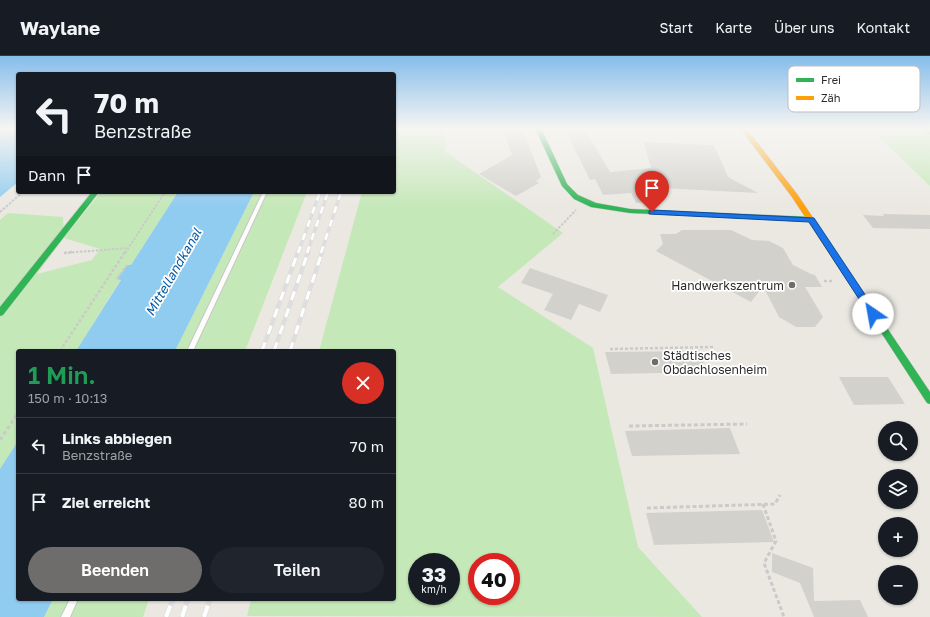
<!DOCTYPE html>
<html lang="de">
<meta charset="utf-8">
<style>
:root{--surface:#171b24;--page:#20242c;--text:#f1f3f6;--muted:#9ea1a6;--line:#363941;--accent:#6e6d6b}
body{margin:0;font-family:"Golos Text",sans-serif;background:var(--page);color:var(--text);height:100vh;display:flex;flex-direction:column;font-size:15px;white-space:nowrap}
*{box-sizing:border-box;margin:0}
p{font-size:13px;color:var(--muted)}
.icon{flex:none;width:22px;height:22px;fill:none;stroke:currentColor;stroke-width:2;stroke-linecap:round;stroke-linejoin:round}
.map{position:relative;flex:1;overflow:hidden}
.panel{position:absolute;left:16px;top:293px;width:380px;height:252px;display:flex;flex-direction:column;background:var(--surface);border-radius:4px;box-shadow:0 1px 3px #0004}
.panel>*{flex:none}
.banner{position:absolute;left:16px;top:16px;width:380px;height:122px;border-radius:4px;box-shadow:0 1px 3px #0004;background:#171b24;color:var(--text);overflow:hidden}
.fabs{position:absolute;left:878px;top:365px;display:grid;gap:8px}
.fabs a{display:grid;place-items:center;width:40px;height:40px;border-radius:50%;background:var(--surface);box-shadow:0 1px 3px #0004;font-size:20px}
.speed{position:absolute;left:408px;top:497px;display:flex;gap:8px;font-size:20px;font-weight:700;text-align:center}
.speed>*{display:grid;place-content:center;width:52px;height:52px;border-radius:50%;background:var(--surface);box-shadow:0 1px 3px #0004;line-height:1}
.speed small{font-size:10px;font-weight:400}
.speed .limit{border:6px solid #d22;background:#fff;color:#111}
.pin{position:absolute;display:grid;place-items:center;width:34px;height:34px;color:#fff;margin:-41px -17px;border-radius:50% 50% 50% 0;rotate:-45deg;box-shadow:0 0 4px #0007}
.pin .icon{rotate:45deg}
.me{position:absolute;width:44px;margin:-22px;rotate:327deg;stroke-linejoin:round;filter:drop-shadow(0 0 3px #0008)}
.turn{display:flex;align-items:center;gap:14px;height:84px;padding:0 12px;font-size:18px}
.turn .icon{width:52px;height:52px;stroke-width:2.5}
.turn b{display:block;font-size:28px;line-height:34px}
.then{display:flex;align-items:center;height:38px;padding:0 12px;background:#0003;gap:8px;font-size:15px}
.round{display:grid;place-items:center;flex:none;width:42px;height:42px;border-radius:21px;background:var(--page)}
.head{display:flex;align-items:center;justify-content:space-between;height:68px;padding:0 12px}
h1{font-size:24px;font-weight:600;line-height:30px;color:#1e9e55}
.action{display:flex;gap:8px;margin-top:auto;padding:8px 12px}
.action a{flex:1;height:46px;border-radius:24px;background:var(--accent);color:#fff;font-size:16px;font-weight:600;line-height:46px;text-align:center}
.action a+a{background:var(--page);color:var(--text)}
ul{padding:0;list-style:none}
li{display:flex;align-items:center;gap:12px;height:56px;padding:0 12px;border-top:1px solid var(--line)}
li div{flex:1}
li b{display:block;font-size:15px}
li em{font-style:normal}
header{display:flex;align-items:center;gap:24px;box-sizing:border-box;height:56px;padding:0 20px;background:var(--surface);border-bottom:1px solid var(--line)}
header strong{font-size:19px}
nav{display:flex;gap:22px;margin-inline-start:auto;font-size:14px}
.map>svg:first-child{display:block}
</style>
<header>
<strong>Waylane</strong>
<nav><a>Start</a><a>Karte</a><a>Über uns</a><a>Kontakt</a></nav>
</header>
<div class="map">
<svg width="930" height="561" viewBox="0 0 930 561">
<rect width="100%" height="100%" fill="#eae8e1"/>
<g fill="#c5e8b8" fill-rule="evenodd">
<path d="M394,72H441L446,87L444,95L563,177L498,231L593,292L638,491L702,561L247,560L251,543H394V295H319L362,136H394ZM417,506H451V540H417ZM477,506H511V540H477Z"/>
<polygon points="870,72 930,72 930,130"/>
<path d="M101,136H178L131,209H127L118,223H121L76,295H18V385L0,413V164L8,157L63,161L64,181ZM64,182L100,193L92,204L37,218Z"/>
<polygon points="254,136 307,136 245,295 175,295"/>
<polygon points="53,543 149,543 143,561 44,561"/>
</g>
<g fill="#90cbf0">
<polygon points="0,72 18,72 18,126 0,141"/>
<polygon points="178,136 254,136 175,295 76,295 121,224 117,223 127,209 131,209"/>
<polygon points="18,385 18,543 53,543 44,561 0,561 0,413"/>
</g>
<g fill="#d3d1cc">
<polygon points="566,72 584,72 610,116 651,112 644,86 714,89 728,121 758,137 642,131 650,146 636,147 631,137 603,139 595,123 590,124 567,77 569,77"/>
<polygon points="523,75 541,121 536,125 539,127 516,140 479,118 512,99 504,76"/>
<polygon points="883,158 930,159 930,173 873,172 863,159 884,160"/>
<polygon points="682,174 731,174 752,184 769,185 783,192 793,209 811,218 815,219 822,231 805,231 823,261 815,271 796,271 779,261 763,230 751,246 656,195 663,188 660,178 676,178"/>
<polygon points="530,212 608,239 600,256 579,248 571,264 544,254 553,238 521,227"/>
<polygon points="699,295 707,316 611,318 605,296"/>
<polygon points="839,321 888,321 905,348 854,349"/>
<polygon points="730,372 740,398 632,400 625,375"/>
<polygon points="762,454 774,486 654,489 646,457"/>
<polygon points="772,497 813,512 814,545 860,544 868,561 814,561 800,527 772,516"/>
</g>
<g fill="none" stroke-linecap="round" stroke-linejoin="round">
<defs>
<g id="lane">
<polygon points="263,136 267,136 193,295 187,295"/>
<polygon points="70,543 78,543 70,561 61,561"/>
</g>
<g id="fast">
<polygon points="535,72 541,72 567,128 578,139 596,147 630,153 811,161 815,163 811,165 630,157 591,151 574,143 562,130"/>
<polygon points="922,72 929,72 930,78"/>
<polygon points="92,136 99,136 3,259 0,260 0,251"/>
<polygon points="874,256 877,257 930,336 930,348 927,347 871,261 870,259 871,257"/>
</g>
<polygon id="slow" points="740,72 746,72 797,138 877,257 878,259 877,261 871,261 792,141"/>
</defs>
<use href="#lane" stroke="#c7c6c6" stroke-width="2"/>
<use href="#fast" stroke="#c7c6c6" stroke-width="1"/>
<use href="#slow" stroke="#c7c6c6" stroke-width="1"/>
<g stroke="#cacac9" stroke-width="2" stroke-dasharray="2.5 1.5" stroke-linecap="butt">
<polyline points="0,156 23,136"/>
<polyline points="553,178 576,154"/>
<polyline points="64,197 128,192"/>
<polyline points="125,197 165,136"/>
</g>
<g stroke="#cacac9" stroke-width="2.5" stroke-dasharray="3 2" stroke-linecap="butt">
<polyline points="64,197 73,196"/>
<polyline points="117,223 127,209"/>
<polyline points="824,225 834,225"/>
<polyline points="610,293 714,291"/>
<polyline points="60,295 125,196"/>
</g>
<g stroke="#cacac9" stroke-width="3" stroke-dasharray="4 2.5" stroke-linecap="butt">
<polyline points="629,370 747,368"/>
<polyline points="0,384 18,357"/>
<polyline points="763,448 776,485 764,507 784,561"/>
<polyline points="647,452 775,448 780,439"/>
</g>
<use href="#lane" fill="#fcfcfa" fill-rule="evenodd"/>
<use href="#fast" fill="#30b455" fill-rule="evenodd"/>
<use href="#slow" fill="#ff9f0a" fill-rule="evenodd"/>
<defs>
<g id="rail-far2">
<polyline points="298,197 320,136"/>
<polyline points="307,197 328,136"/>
<polyline points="321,197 341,136"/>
</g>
<g id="rail-far1">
<polyline points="262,295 298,196"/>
<polyline points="274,295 308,196"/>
<polyline points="290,295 322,196"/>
</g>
<g id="rail">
<polyline points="166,561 173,543"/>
<polyline points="182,561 188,543"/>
<polyline points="204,561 210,543"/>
</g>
</defs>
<use href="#rail-far2" stroke="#dededf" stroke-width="3.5"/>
<use href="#rail-far1" stroke="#dededf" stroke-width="4.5"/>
<use href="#rail" stroke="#dededf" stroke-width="5.5"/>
<use href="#rail-far2" stroke="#fff" stroke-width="2.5" stroke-dasharray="7" stroke-linecap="butt"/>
<use href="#rail-far1" stroke="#fff" stroke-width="3" stroke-dasharray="9" stroke-linecap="butt"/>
<use href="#rail" stroke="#fff" stroke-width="4" stroke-dasharray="12" stroke-linecap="butt"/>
</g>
<linearGradient id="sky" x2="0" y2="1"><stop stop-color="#85bdeb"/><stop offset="0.48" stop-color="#f6f5f2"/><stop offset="1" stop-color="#f6f5f2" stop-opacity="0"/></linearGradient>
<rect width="930" height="151" fill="url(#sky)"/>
<polygon fill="#1a73e8" stroke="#114b97" points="652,154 814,162 878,258 873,261 870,260 809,166 649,158 649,155"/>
<g fill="#6e6d6b" stroke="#fff" stroke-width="1.5">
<circle cx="792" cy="229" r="4"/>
<circle cx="655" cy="306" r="4"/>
</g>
<g text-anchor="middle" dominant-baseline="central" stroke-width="3.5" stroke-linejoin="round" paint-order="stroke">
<g font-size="12" fill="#2b2b2b" stroke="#fff" text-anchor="end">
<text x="784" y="229">Handwerkszentrum</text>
<text x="663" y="299" text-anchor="start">Städtisches<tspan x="663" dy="14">Obdachlosenheim</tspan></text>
</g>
<g font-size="13" font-style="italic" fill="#045aa6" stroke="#fff">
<text transform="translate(173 216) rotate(-60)">Mittellandkanal</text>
</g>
</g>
<rect x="788" y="10" width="132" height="46" rx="6" fill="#fff" stroke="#bfbfbf" stroke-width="1"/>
<rect x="796" y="22" width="18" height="4" fill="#30b455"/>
<rect x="796" y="40" width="18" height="4" fill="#ff9f0a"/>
<g font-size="11" fill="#2b2b2b">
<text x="821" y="28">Frei</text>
<text x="821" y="46">Zäh</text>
</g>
</svg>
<div class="fabs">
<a><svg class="icon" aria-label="search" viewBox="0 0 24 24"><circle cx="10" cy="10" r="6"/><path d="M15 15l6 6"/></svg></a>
<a><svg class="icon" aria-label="layers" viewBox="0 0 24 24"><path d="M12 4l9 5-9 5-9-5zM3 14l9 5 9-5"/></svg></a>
<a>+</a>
<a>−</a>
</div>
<div class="speed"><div>33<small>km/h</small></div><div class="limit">40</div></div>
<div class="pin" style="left:652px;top:156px;background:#d93025"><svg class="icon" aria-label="arrive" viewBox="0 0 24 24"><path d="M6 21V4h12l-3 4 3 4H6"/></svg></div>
<svg class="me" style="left:873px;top:258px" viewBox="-20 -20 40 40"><circle r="19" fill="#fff"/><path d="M0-13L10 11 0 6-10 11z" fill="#1a73e8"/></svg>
<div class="banner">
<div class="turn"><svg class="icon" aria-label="left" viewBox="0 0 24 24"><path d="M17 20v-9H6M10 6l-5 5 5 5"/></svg><div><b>70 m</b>Benzstraße</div></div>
<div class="then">Dann<svg class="icon" aria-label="arrive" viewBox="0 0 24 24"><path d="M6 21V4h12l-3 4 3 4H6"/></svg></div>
</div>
<section class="panel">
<div class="head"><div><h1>1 Min.</h1><p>150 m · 10:13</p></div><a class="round" style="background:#d93025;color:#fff"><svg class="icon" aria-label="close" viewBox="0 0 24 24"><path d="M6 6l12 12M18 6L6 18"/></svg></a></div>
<ul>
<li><svg class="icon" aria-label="left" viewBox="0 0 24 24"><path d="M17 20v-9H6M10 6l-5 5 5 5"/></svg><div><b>Links abbiegen</b><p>Benzstraße</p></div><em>70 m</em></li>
<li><svg class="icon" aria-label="arrive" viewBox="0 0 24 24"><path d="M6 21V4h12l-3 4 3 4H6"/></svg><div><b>Ziel erreicht</b></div><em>80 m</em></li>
</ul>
<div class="action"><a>Beenden</a><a>Teilen</a></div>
</section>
</div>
